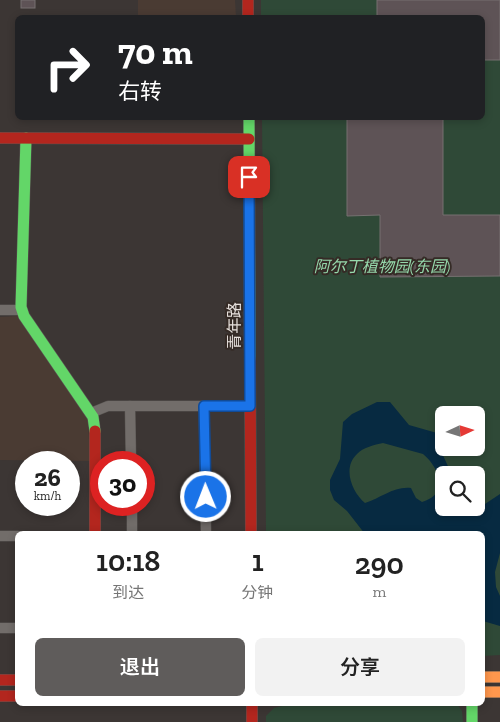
<!DOCTYPE html>
<html lang="zh">
<meta charset="utf-8">
<style>
:root{--surface:#fff;--page:#f2f2f2;--text:#222;--muted:#767676;--accent:#5f5c5b}
body{margin:0;font-family:"Zilla Slab","Noto Sans SC",serif;background:var(--page);color:var(--text);height:100vh;display:flex;flex-direction:column;font-size:19px;white-space:nowrap}
*{box-sizing:border-box;margin:0}
p{font-size:16px;color:var(--muted)}
.icon{flex:none;width:28px;height:28px;fill:none;stroke:currentColor;stroke-width:2;stroke-linecap:round;stroke-linejoin:round}
.map{position:relative;flex:1;overflow:hidden}
.drawer{position:absolute;left:15px;top:531px;width:470px;height:175px;display:flex;flex-direction:column;background:var(--surface);border-radius:8px;box-shadow:0 2px 8px #0003}
.drawer>*{flex:none}
.hud{position:absolute;left:15px;top:15px;width:470px;height:105px;border-radius:8px;box-shadow:0 2px 8px #0003;background:#202124;color:#fff;overflow:hidden}
.needle{width:32px;rotate:86deg}
.controls{position:absolute;left:435px;top:406px;display:grid;gap:10px}
.controls a{display:grid;place-items:center;width:50px;height:50px;border-radius:8px;background:var(--surface);box-shadow:0 2px 8px #0003;font-size:25px}
.speed{position:absolute;left:15px;top:451px;display:flex;gap:10px;font-size:25px;font-weight:700;text-align:center}
.speed>*{display:grid;place-content:center;width:65px;height:65px;border-radius:50%;background:var(--surface);box-shadow:0 2px 8px #0003;line-height:1}
.speed small{font-size:12px;font-weight:400}
.speed .limit{border:8px solid #d22;background:#fff;color:#111}
.pin{position:absolute;display:grid;place-items:center;width:42px;height:42px;color:#fff;margin:-21px;border-radius:10px;box-shadow:0 2px 8px #0006}
.me{position:absolute;width:55px;margin:-28px;rotate:359deg;stroke-linejoin:round;filter:drop-shadow(0 0 4px #0008)}
.turn{display:flex;align-items:center;gap:18px;height:105px;padding:0 20px;font-size:22px}
.turn .icon{width:65px;height:65px;stroke-width:2.5}
.turn b{display:block;font-size:35px;line-height:42px}
.eta{display:flex;justify-content:space-evenly;align-items:center;height:85px;text-align:center}
.eta b{font-size:30px;font-weight:600;line-height:35px}
.button{display:flex;gap:10px;margin-top:auto;padding:10px 20px}
.button a{flex:1;height:58px;border-radius:8px;background:var(--accent);color:#fff;font-size:20px;font-weight:600;line-height:58px;text-align:center}
.button a+a{background:var(--page);color:var(--text)}
.map>svg:first-child{display:block}
</style>
<div class="map">
<svg width="500" height="722" viewBox="0 0 500 722">
<rect width="100%" height="100%" fill="#3c3634"/>
<g fill="#4a3b33">
<polygon points="138,0 235,0 236,17 138,17"/>
<polygon points="18,316 88,418 90,461 0,460 0,317"/>
</g>
<g fill="#2f4937" fill-rule="evenodd">
<path d="M261,0H500V655L483,656L482,534H266L262,118H482V18L261,17ZM444,415H476V448H444ZM444,475H476V508H444Z"/>
<polygon points="457,704 462,711 463,722 266,722 266,716 274,708 282,706"/>
</g>
<path fill="#072a41" fill-rule="evenodd" d="M377,402H390L409,425L444,435L441,451L452,475H444V508H476V504L482,506L500,494V553L495,572L496,587L500,596V626L483,621L482,534H365L347,511L334,500L330,490V480L340,459L343,422L352,414ZM383,443L423,454C433,462 438,473 442,485C437,494 432,499 422,502L416,498L411,488C394,486 381,498 365,503C352,492 342,468 357,454C364,447 374,445 383,443Z"/>
<g fill="#5e5356" stroke="#767171">
<rect x="21" y="0" width="14" height="8"/>
<polygon points="377,0 500,0 500,60 482,60 482,18 377,18"/>
<polygon points="347,118 443,118 443,215 500,215 500,276 380,277 380,215 347,216"/>
</g>
<g fill="none" stroke-linecap="round" stroke-linejoin="round">
<defs>
<g id="street">
<polyline points="0,310 22,310"/>
<polyline points="130,406 131,462"/>
<polyline points="204,406 206,534"/>
<polyline points="91,413 108,406 250,406"/>
<polyline points="132,505 132,534"/>
<polyline points="0,536 18,536"/>
<polyline points="0,628 18,628"/>
</g>
<g id="fast">
<polyline points="249,118 250,359"/>
<polyline points="26,138 21,307 24,316 93,417 95,431"/>
<polyline points="472,704 472,722"/>
</g>
<g id="slow">
<polyline points="482,677 500,677"/>
<polyline points="482,692 500,692"/>
</g>
<g id="jam">
<polyline points="248,0 248,18"/>
<polyline points="0,138 249,139"/>
<polyline points="250,359 251,534"/>
<polyline points="95,431 95,534"/>
<polyline points="0,680 18,680"/>
<polyline points="0,696 18,696"/>
<polyline points="252,704 252,722"/>
</g>
</defs>
<use href="#street" stroke="#595552" stroke-width="11"/>
<use href="#fast" stroke="#595552" stroke-width="12"/>
<use href="#slow" stroke="#595552" stroke-width="12"/>
<use href="#jam" stroke="#595552" stroke-width="12"/>
<use href="#street" stroke="#726d6a" stroke-width="10"/>
<use href="#fast" stroke="#63d668" stroke-width="11"/>
<use href="#slow" stroke="#ff974d" stroke-width="11"/>
<use href="#jam" stroke="#b3261e" stroke-width="11"/>
</g>
<g fill="none" stroke-linecap="round" stroke-linejoin="round">
<defs>
<polyline id="route" points="206,497 204,406 250,406 249,177"/>
</defs>
<use href="#route" stroke="#114b97" stroke-width="12"/>
<use href="#route" stroke="#1a73e8" stroke-width="9"/>
</g>
<g text-anchor="middle" dominant-baseline="central" stroke-width="4" stroke-linejoin="round" paint-order="stroke">
<g font-size="16" font-style="italic" fill="#95d8ab" stroke="#352b26">
<text x="382" y="266">阿尔丁植物园(东园)</text>
</g>
<g font-size="16" fill="#e6e0dc" stroke="#352b26">
<text transform="translate(234 326) rotate(-90)">青年路</text>
</g>
</g>
</svg>
<div class="controls">
<a><svg class="needle" viewBox="-14 -14 28 28"><path d="M0-13l5 13h-10z" fill="#e53935"/><path d="M0 13l5-13h-10z" fill="#767676"/></svg></a>
<a><svg class="icon" aria-label="search" viewBox="0 0 24 24"><circle cx="10" cy="10" r="6"/><path d="M15 15l6 6"/></svg></a>
</div>
<div class="speed"><div>26<small>km/h</small></div><div class="limit">30</div></div>
<div class="pin" style="left:249px;top:177px;background:#d93025"><svg class="icon" aria-label="arrive" viewBox="0 0 24 24"><path d="M6 21V4h12l-3 4 3 4H6"/></svg></div>
<svg class="me" style="left:206px;top:497px" viewBox="-20 -20 40 40"><circle r="17" fill="#1a73e8" stroke="#fff" stroke-width="3"/><path d="M0-11L8 9 0 5-8 9z" fill="#fff"/></svg>
<div class="hud">
<div class="turn"><svg class="icon" aria-label="right" viewBox="0 0 24 24"><path d="M7 20v-9h11M14 6l5 5-5 5"/></svg><div><b>70 m</b>右转</div></div>
</div>
<section class="drawer">
<div class="eta">
<div><b>10:18</b><p>到达</p></div>
<div><b>1</b><p>分钟</p></div>
<div><b>290</b><p>m</p></div>
</div>
<div class="button"><a>退出</a><a>分享</a></div>
</section>
</div>
